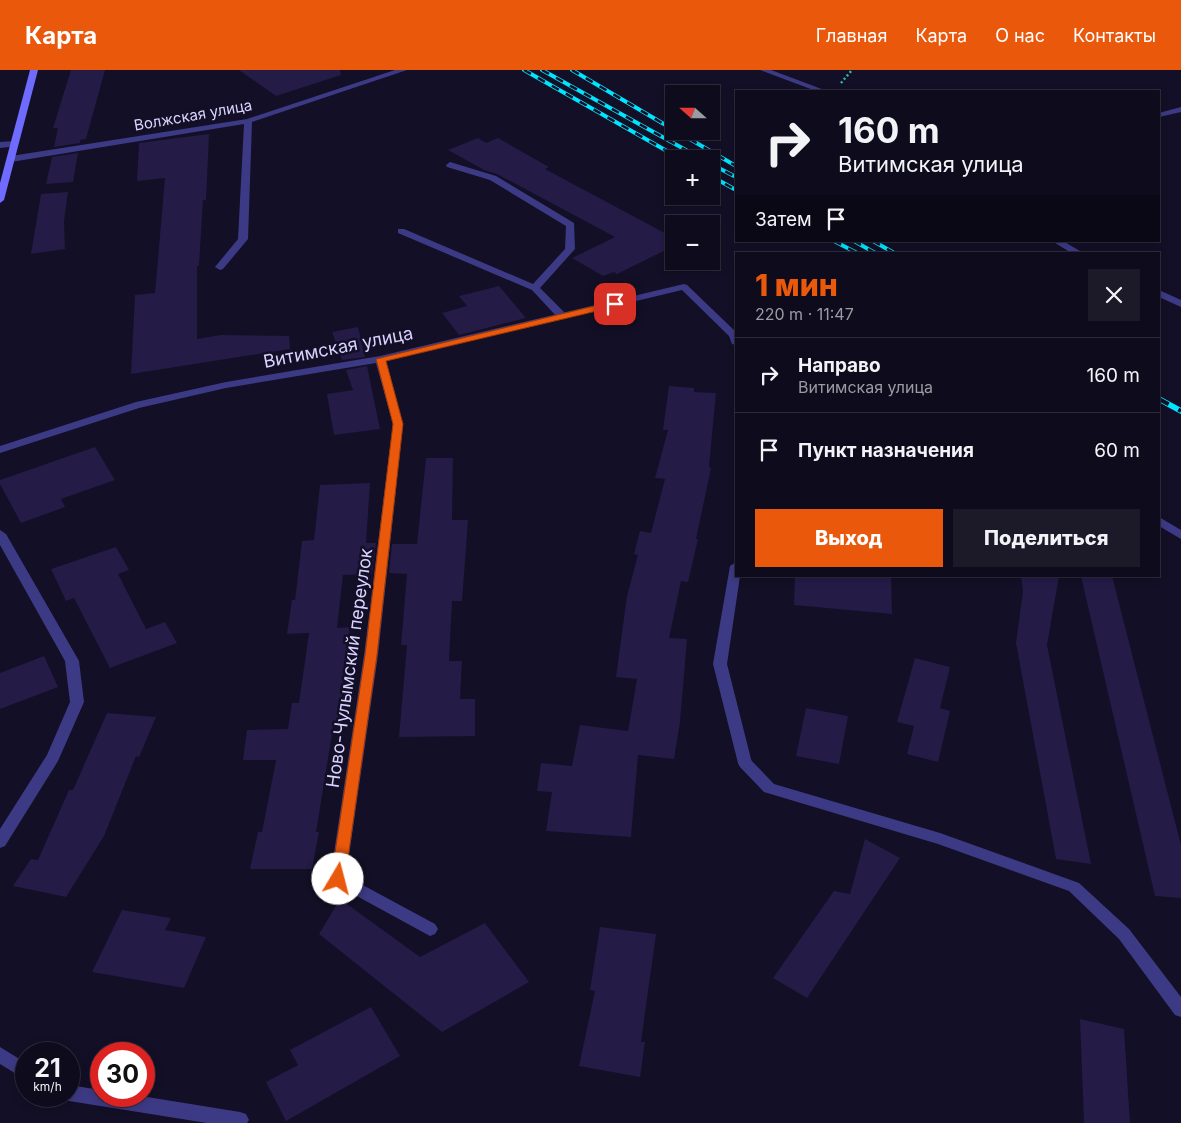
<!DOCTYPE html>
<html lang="ru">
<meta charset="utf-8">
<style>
:root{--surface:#0e0b1c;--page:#1c1929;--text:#f1f3f6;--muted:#9b9ba3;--line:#2e2b3b;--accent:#ea580c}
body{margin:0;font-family:Inter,sans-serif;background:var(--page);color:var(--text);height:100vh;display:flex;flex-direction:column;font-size:19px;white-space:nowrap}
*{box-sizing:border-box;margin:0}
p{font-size:16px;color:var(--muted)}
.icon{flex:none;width:28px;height:28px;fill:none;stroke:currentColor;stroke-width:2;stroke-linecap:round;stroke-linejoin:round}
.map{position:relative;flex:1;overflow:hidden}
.panel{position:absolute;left:735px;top:182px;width:425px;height:325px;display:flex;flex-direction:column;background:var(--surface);border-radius:0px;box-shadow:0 2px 8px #0003,0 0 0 1px var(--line)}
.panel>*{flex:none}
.top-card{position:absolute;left:735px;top:20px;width:425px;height:152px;border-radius:0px;box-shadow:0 2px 8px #0003,0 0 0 1px var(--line);background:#0e0b1c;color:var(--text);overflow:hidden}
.needle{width:32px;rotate:291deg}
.controls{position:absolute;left:665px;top:15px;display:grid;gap:10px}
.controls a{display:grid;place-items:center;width:55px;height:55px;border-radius:0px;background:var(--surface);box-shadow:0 2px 8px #0003,0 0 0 1px var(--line);font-size:25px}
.speed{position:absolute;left:15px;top:972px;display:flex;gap:10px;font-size:25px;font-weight:700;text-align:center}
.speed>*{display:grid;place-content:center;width:65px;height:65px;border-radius:50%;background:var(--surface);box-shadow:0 2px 8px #0003,0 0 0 1px var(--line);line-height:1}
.speed small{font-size:12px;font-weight:400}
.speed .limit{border:8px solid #d22;background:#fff;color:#111}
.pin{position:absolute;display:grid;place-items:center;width:42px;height:42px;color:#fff;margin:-21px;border-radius:10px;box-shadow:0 2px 8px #0006}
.me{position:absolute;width:55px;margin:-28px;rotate:8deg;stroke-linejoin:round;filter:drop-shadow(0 0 4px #0008)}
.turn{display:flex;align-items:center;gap:18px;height:105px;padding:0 20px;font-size:22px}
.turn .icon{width:65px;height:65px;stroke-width:2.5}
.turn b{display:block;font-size:35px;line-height:42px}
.then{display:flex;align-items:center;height:48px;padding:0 20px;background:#0003;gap:10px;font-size:19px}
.round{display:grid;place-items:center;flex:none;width:52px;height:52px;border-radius:0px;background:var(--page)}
.summary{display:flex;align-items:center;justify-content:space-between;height:85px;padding:0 20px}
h1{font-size:30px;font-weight:800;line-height:38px;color:var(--accent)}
.cta{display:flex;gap:10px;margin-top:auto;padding:10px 20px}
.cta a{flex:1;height:58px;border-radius:0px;background:var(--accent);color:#fff;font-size:20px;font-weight:800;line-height:58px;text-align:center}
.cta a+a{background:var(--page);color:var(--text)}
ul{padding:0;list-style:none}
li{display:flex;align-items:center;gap:15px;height:75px;padding:0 20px;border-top:1px solid var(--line)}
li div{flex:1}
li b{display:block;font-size:19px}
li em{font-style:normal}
header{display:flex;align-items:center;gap:30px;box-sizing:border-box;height:70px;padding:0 25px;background:var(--accent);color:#fff}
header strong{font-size:24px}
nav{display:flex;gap:28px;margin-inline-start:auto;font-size:18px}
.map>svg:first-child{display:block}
</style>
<header>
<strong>Карта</strong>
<nav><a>Главная</a><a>Карта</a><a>О нас</a><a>Контакты</a></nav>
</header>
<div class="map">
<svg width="1181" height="1053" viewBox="0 0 1181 1053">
<rect width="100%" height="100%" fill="#130f26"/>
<g fill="#241b47">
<polygon points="71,0 105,0 86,69 80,70 80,73 54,77 58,58 53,58"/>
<polygon points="239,0 340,0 341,5 276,26"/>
<polygon points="209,64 206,130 203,130 199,196 197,196 197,269 221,265 289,266 290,279 131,304 135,225 155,223 165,108 137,111 139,73"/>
<polygon points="478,68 486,73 498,68 549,97 545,99 674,168 674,176 617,204 614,202 603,206 572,188 615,167 497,104 484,100 448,80"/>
<polygon points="78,83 73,112 46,114 52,87"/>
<polygon points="68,122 64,151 65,179 31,184 41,124"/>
<polygon points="499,216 526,248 459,265 442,243 467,236 459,226"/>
<polygon points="358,257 365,287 342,290 332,262"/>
<polygon points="367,296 380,359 334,365 327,324 353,320 346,300"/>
<polygon points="669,316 694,318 694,322 716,323 709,397 711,398 696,469 698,469 688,512 681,511 669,568 687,569 680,652 674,689 638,685 631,767 546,761 552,722 537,721 541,693 572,696 580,655 628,661 637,609 616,607 627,526 638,485 634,484 640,461 651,463 665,409 655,408 668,360 663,360"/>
<polygon points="95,377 115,410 61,429 65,437 21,453 0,414 0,410"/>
<polygon points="426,388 453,388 452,450 468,450 462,531 452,531 449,591 462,591 460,629 475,629 475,666 399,667 407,575 401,575 407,504 389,503 392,474 417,474"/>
<polygon points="370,413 366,473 376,473 372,504 343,505 337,558 350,557 338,652 334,652 316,762 319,762 312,799 250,799 258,762 262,762 276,690 243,690 247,660 288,659 292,633 299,633 309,563 287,564 292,530 295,530 302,471 314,470 320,415"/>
<polygon points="116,477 129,500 118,504 146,559 165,552 177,573 110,598 74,528 66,531 51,499"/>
<polygon points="795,506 891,506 892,544 794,535"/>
<polygon points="1021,506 1059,506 1047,575 1091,794 1056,789 1016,573 1023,521"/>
<polygon points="1081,506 1112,506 1181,775 1181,828 1155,826"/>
<polygon points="44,586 58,617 0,639 0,603"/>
<polygon points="915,588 950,597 940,638 950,641 938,692 907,684 914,656 897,652"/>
<polygon points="806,638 848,646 839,694 796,686"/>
<polygon points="107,643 156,647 139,687 136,686 104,766 66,827 13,816 31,789 38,790 69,720 73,720"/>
<polygon points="865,769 900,788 807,928 773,908 834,821 850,824"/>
<polygon points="340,829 420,887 485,853 529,912 442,962 319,864"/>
<polygon points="122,840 171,848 165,860 206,867 184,918 92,902"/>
<polygon points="600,857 656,864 641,972 645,972 640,1007 579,996 595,921 590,920"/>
<polygon points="371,937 400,986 286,1051 266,1012 298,995 290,980"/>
<polygon points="1080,949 1124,959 1130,1053 1084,1053"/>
</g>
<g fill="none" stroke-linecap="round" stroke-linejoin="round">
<polyline stroke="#2fb8b0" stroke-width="2.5" stroke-dasharray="2 2.5" stroke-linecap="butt" points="841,13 852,0"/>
<g fill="#3d3a85" fill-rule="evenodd">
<polygon points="450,92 496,106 574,153 575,179 540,218 566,244 566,248 558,248 532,220 398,163 398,159 404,159 533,214 565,179 566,156 490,110 447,97 446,95"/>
<polygon points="1159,447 1181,460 1181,469 1159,456"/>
<polygon points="745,688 750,689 774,714 940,763 1079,813 1129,859 1181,927 1181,947 1175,945 1119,869 1069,821 938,774 764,722 740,697 738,693 740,689"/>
</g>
<g fill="#3d3a85" fill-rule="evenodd">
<polygon points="395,0 407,0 252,52 248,169 223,199 220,200 215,197 238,169 244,54 11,92 7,89 11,86 247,49"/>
<polygon points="760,0 771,0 827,21 816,21"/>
<polygon points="1181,37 1181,42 1159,47 1159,43"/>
<polygon points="15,71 18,72 18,76 0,78 0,72"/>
<polygon points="1052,171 1063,171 1085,184 1073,184"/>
<polygon points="684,214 687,215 736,262 736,275 732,274 729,266 682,220 386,291 403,354 378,585 346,806 435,854 438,859 435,864 430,866 333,813 330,809 364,585 393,354 376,293 226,318 139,338 0,383 0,376 136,332 226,312 380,286"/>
<polygon points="1159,220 1181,230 1181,237 1159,227"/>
<polygon points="0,460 6,464 79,591 84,632 58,691 5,776 0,778 0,759 47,685 70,632 65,591 0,475"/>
<polygon points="736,492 736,506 740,506 727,594 752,693 750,697 745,698 740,697 738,693 713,594 730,496"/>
<polygon points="0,977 26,993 26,1010 0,994"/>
<polygon points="69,1015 101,1020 101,1026 141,1026 240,1042 246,1044 249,1050 247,1053 207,1053 69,1031 62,1026 69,1026"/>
</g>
<polygon fill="#6f6bff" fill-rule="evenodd" points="30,0 38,0 4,130 0,133 0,113"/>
<defs>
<g id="rail-far1">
<polyline points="524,0 681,89"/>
<polyline points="542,0 702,89"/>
<polyline points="572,0 674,60"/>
<polyline points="676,61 736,96"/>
<polyline points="711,94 736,107"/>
<polyline points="711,106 736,120"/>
<polyline points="834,171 859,184"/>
<polyline points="854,171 877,184"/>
<polyline points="873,171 896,184"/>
</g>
<polyline id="rail" points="1159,329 1181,341"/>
</defs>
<use href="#rail-far1" stroke="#00e5ff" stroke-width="4"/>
<use href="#rail" stroke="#00e5ff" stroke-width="5.5"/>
<use href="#rail-far1" stroke="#130f26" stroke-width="2.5" stroke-dasharray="8" stroke-linecap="butt"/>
<use href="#rail" stroke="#130f26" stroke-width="4" stroke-dasharray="11" stroke-linecap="butt"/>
</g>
<polygon fill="#ea580c" stroke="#983908" points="615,231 619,234 618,236 386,291 403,354 377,585 345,809 343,813 333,813 331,809 365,585 393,354 376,289"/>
<g text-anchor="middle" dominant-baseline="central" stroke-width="5" stroke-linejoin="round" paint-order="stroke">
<g font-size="15" fill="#d9d4ff" stroke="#130f26">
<text transform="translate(193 45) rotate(-10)">Волжская улица</text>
</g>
<g font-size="18" fill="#d9d4ff" stroke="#130f26">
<text transform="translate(338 277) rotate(-11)">Витимская улица</text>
<text transform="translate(349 598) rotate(-82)">Ново-Чулымский переулок</text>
</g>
</g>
</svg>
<div class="controls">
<a><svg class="needle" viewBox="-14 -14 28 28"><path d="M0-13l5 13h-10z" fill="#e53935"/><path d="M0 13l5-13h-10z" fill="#9b9ba3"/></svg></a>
<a>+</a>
<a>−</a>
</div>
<div class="speed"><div>21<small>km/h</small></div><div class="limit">30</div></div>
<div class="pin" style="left:615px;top:234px;background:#d93025"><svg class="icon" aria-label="arrive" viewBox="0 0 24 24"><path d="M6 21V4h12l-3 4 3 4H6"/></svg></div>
<svg class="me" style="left:338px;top:809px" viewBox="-20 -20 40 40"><circle r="19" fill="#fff"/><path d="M0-13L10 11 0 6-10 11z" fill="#ea580c"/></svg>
<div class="top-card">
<div class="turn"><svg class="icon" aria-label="right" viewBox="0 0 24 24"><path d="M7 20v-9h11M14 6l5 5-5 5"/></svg><div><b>160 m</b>Витимская улица</div></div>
<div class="then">Затем<svg class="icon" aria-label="arrive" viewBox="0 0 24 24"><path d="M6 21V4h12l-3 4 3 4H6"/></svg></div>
</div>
<section class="panel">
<div class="summary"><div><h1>1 мин</h1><p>220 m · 11:47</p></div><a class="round"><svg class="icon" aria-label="close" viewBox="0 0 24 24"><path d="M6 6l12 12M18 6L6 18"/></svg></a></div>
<ul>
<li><svg class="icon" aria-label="right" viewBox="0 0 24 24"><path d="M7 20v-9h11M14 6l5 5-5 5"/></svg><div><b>Направо</b><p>Витимская улица</p></div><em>160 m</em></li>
<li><svg class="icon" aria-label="arrive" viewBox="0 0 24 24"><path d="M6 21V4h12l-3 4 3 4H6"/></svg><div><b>Пункт назначения</b></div><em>60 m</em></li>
</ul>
<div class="cta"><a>Выход</a><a>Поделиться</a></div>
</section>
</div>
